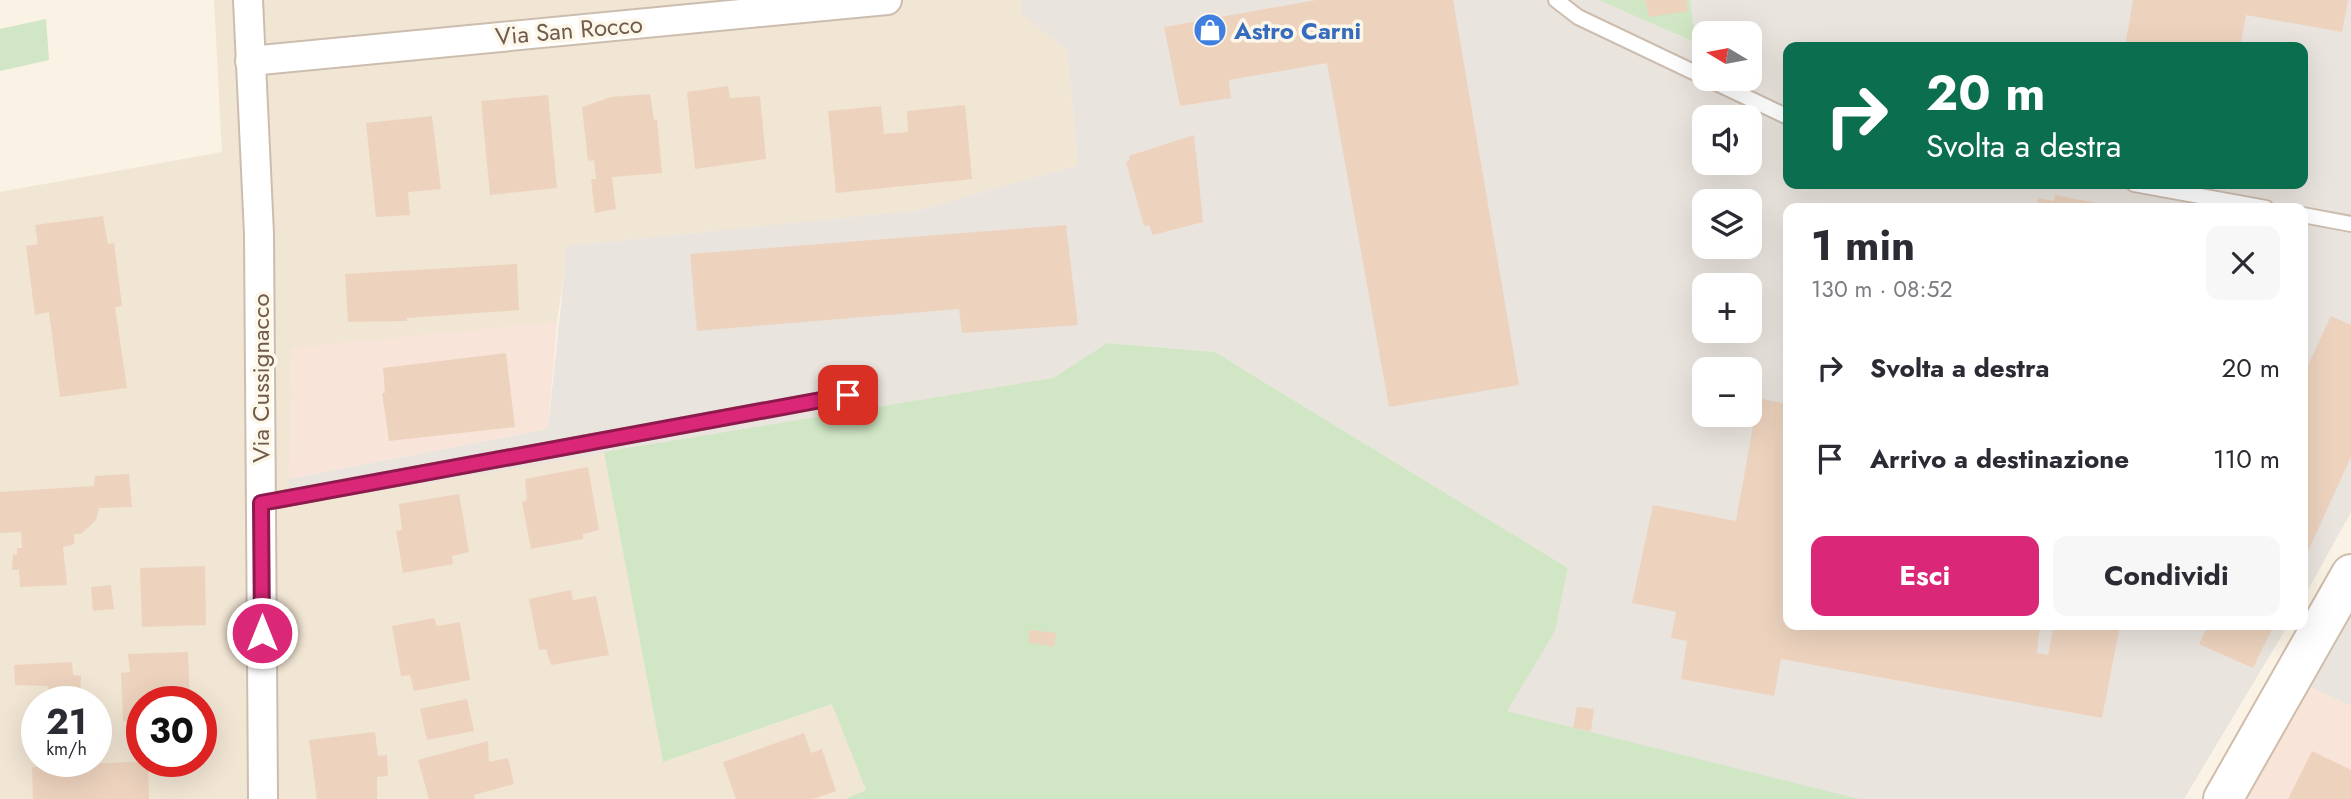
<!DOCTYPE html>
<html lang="it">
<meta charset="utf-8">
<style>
:root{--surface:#fff;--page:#f7f7f7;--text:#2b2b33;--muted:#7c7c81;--accent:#db2777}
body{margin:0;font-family:Jost,sans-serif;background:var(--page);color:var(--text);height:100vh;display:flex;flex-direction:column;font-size:26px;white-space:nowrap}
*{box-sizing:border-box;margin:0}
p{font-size:23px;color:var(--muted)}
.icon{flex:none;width:38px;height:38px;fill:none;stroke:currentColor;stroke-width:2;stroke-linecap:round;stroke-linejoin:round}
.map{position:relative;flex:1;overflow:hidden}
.details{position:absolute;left:1783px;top:203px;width:525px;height:427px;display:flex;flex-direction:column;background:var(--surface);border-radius:14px;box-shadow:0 7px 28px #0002}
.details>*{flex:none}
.hud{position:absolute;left:1783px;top:42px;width:525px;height:147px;border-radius:14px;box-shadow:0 7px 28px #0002;background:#0b6e4f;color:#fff;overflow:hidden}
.needle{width:46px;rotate:280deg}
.fabs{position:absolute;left:1692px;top:21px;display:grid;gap:14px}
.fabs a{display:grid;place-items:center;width:70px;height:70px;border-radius:14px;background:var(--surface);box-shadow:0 7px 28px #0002;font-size:35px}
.speed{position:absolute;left:21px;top:686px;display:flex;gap:14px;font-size:35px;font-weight:700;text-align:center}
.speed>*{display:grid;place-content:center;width:91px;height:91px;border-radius:50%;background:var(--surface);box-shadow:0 7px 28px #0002;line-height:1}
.speed small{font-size:18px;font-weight:400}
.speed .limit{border:10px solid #d22;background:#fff;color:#111}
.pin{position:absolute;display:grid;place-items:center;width:60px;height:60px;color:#fff;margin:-30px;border-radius:14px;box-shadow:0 4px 10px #0006}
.me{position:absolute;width:77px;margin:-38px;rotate:0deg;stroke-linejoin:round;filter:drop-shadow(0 0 5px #0008)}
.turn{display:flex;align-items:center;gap:24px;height:147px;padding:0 28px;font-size:32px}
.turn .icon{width:91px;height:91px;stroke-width:2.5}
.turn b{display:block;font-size:49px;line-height:60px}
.round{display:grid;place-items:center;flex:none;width:74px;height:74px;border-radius:14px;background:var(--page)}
.summary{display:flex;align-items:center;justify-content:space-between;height:119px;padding:0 28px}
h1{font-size:42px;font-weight:700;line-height:52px}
.primary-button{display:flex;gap:14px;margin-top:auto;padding:14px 28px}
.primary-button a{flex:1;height:80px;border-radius:14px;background:var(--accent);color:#fff;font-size:28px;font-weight:700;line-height:80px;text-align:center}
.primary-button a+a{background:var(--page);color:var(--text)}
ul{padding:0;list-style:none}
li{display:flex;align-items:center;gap:21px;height:91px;padding:0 28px}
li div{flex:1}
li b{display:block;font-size:26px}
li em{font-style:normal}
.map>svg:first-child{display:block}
</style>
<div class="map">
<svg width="2351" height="799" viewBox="0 0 2351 799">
<rect width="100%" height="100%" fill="#faf2e4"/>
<path fill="#f1e5d3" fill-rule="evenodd" d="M214,0H1021L1022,14L1067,49L1078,165L920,210L568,246L557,322L292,349L289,506L604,451L663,762L833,704L866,790L845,799H0V192L222,152ZM37,702H96V761H37ZM142,702H201V761H142Z"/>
<g fill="#f9e4d9">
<polygon points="557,322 548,429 289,479 292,348"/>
<polygon points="2310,687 2351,706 2351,799 2246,799"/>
</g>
<g fill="#eae4de" fill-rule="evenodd">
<path d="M1021,0H1600L1695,43L1690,0H2351V512L2303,599V208H1788V625H2288L2184,799H1854L1506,711L1555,631L1568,568L1215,352L1107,343L1053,378L289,506V479L548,429L567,246L920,210L1078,165L1067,50L1022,14ZM1704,33H1750V79H1704ZM1788,47H2303V184H1788ZM1704,117H1750V163H1704ZM1704,201H1750V247H1704ZM1704,285H1750V331H1704ZM1704,369H1750V415H1704Z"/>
<polygon points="2351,613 2351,706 2310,687"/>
</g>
<g fill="#d0e6c4">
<polygon points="1600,0 1690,0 1696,43 1601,1"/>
<polygon points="46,19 49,60 0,71 0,29"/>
<polygon points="1107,343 1215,352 1568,568 1555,631 1507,711 1859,799 845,799 866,790 832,704 663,762 604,452 1053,378"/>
</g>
<g fill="#edd3be">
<polygon points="1316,0 1453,0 1519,385 1389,407 1327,63 1229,80 1231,98 1180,106 1164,27"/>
<polygon points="1645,0 1686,0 1688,11 1649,17"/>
<polygon points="2133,0 2348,0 2342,32 2246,15 2240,47 2125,47"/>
<polygon points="728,86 730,98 760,96 766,159 695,169 687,92"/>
<polygon points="650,94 654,120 657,120 662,173 612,177 616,209 595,213 591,179 596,179 594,160 588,161 582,107 611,97"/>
<polygon points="548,95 557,188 490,195 481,101"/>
<polygon points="965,105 972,179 836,193 828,111 881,106 884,134 908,132 907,111"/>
<polygon points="432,116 441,189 408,192 410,215 376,217 366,123"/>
<polygon points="1194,135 1203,222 1153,235 1149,225 1144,226 1126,162 1130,160 1129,156"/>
<polygon points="2055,195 2118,207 2118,208 2037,208 2038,198 2054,201"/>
<polygon points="103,216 108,244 114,243 122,306 115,307 127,388 60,397 49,312 35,315 26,246 38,244 35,225"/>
<polygon points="1066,225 1078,325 962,333 959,309 697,331 690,254"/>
<polygon points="517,264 519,310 407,318 407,321 348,322 345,274"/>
<polygon points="2331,316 2351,325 2351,457 2303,562 2303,376"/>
<polygon points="506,353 515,427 389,441 382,393 385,393 383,368"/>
<polygon points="1758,398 1788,404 1788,625 2040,625 2037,653 2048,655 2054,625 2120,625 2102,718 1781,659 1774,696 1681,679 1687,641 1671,638 1676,612 1632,603 1653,505 1736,521"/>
<polygon points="588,467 599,530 583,534 583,539 531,549 522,502 527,500 525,479"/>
<polygon points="129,474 132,507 99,508 96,520 81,534 74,534 74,544 63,547 67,585 20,587 19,570 12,570 13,555 17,554 17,548 22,548 21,532 0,533 0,492 94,486 95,476"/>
<polygon points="459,494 469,552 452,556 453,564 403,573 396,531 402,530 399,504"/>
<polygon points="205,566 206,625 142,627 140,568"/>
<polygon points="111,585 114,609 93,611 91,587"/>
<polygon points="571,590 573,600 596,596 609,655 551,665 546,649 539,650 529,599"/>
<polygon points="434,618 437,626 460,622 470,680 414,691 410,675 401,676 392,626"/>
<polygon points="2208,625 2274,625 2253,668 2199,644"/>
<polygon points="1030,630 1056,633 1054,647 1028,642"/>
<polygon points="188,652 190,702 142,702 142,721 123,721 121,673 130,672 128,654"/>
<polygon points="72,662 73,675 81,676 80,702 50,702 48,686 15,685 14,665"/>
<polygon points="467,699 474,731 427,740 420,709"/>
<polygon points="1577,707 1594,709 1591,731 1573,728"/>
<polygon points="375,732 378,756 387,755 388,776 377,777 377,799 317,799 309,740"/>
<polygon points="804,733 811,753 822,749 836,791 813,799 736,799 723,762"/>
<polygon points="488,741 489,762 508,758 514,784 474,795 475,799 429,799 418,760"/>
<polygon points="2312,751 2351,770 2351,799 2288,799"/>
<polygon points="148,761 149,799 33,799 32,767"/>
</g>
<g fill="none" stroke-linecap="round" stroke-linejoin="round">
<defs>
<g id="service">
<polyline points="1556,0 1578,17 1704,77"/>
<polyline points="1708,79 1788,117"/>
<polyline points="2134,184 2266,208"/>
<polyline points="2303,215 2351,224"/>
<polyline points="261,503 848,395"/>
</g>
<g id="minor">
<polyline points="248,0 259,234 263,799"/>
<polyline points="250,61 887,0"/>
</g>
<polyline id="secondary" points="2223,799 2351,574"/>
</defs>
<use href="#service" stroke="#cdbdaf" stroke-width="18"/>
<use href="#minor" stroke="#cdbdaf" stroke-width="32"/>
<use href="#secondary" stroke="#cfbdac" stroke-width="42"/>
<use href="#service" stroke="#fff" stroke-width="14"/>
<use href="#minor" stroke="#fff" stroke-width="28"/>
<use href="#secondary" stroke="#fff" stroke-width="38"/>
</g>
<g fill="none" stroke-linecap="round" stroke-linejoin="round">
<defs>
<polyline id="route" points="262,633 261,503 848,395"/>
</defs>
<use href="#route" stroke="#8e194d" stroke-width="18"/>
<use href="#route" stroke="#db2777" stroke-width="12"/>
</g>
<defs>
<symbol id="shop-disc" viewBox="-11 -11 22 22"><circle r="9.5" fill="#3f7fe0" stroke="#fdf7ea"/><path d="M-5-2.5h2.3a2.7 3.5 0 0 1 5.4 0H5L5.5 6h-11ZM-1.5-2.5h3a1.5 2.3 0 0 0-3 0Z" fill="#fff"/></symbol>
</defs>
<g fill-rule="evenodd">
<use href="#shop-disc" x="1191" y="11" width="38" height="38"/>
</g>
<g text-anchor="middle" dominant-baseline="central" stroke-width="7" stroke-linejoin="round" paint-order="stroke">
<g font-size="24" fill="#705b4c" stroke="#fdf7ea">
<text transform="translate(569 30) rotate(-5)">Via San Rocco</text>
<text transform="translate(260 378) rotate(-90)">Via Cussignacco</text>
</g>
<g font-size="24" font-weight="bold" fill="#366cbe" stroke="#fdf7ea" text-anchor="start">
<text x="1234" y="30">Astro Carni</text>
</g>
</g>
</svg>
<div class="fabs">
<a><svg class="needle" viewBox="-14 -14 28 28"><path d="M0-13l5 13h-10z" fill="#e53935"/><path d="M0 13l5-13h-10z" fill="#7c7c81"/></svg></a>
<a><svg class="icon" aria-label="sound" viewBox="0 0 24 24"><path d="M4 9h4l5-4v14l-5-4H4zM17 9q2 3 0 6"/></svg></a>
<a><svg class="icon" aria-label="layers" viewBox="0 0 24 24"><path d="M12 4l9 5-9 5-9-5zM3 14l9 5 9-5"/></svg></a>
<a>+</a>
<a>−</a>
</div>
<div class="speed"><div>21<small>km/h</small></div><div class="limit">30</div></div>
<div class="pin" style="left:848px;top:395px;background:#d93025"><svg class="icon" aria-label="arrive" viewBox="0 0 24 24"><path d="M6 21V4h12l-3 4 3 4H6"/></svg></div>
<svg class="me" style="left:262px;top:633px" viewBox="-20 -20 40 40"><circle r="17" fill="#db2777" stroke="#fff" stroke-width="3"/><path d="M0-11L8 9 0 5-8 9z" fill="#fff"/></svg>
<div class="hud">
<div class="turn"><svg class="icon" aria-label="right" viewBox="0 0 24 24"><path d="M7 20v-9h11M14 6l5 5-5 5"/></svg><div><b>20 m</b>Svolta a destra</div></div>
</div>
<section class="details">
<div class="summary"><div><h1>1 min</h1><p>130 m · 08:52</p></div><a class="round"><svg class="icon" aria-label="close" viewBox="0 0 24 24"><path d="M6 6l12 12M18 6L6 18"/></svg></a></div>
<ul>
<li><svg class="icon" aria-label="right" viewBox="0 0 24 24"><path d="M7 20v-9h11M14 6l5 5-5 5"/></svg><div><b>Svolta a destra</b></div><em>20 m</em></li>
<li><svg class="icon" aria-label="arrive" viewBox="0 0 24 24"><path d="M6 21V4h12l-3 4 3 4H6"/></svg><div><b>Arrivo a destinazione</b></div><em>110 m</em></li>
</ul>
<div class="primary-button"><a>Esci</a><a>Condividi</a></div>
</section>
</div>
